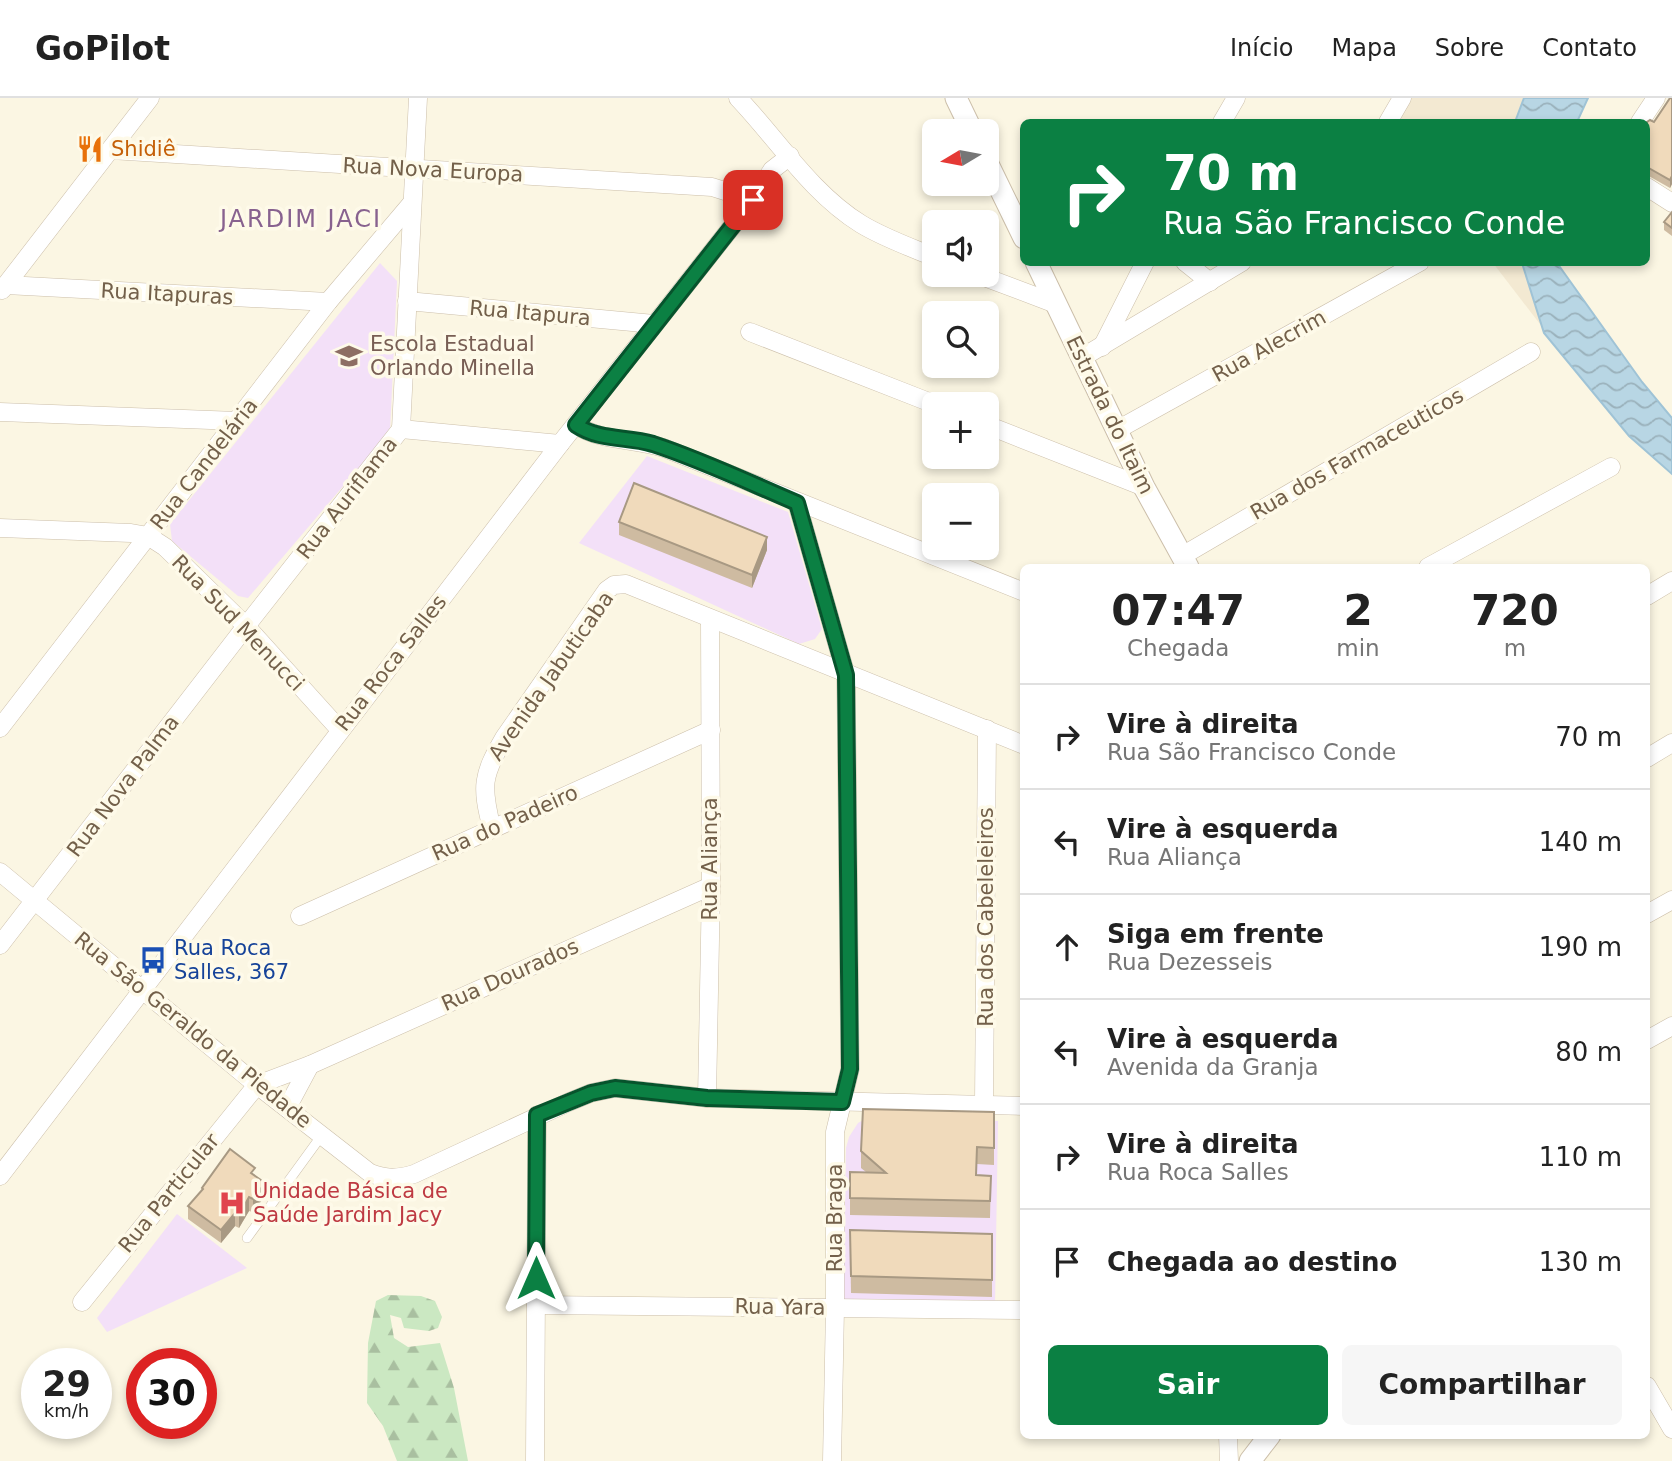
<!DOCTYPE html>
<html lang="pt">
<meta charset="utf-8">
<style>
:root{--surface:#fff;--page:#f6f6f6;--text:#222;--muted:#767676;--line:#e0e0e0;--accent:#0b8043}
body{margin:0;font-family:"DejaVu Sans",sans-serif;background:var(--page);color:var(--text);height:100vh;display:flex;flex-direction:column;font-size:26px;white-space:nowrap}
*{box-sizing:border-box;margin:0}
p{font-size:23px;color:var(--muted)}
.icon{flex:none;width:38px;height:38px;fill:none;stroke:currentColor;stroke-width:2;stroke-linecap:round;stroke-linejoin:round}
.map{position:relative;flex:1;overflow:hidden}
.sheet{position:absolute;left:1020px;top:466px;width:630px;height:875px;display:flex;flex-direction:column;background:var(--surface);border-radius:10px;box-shadow:0 4px 10px #0003}
.sheet>*{flex:none}
.hud{position:absolute;left:1020px;top:21px;width:630px;height:147px;border-radius:10px;box-shadow:0 4px 10px #0003;background:#0b8043;color:#fff;overflow:hidden}
.needle{width:46px;rotate:260deg}
.fabs{position:absolute;left:922px;top:21px;display:grid;gap:14px}
.fabs a{display:grid;place-items:center;width:77px;height:77px;border-radius:10px;background:var(--surface);box-shadow:0 4px 10px #0003;font-size:35px}
.speed{position:absolute;left:21px;top:1250px;display:flex;gap:14px;font-size:35px;font-weight:700;text-align:center}
.speed>*{display:grid;place-content:center;width:91px;height:91px;border-radius:50%;background:var(--surface);box-shadow:0 4px 10px #0003;line-height:1}
.speed small{font-size:18px;font-weight:400}
.speed .limit{border:10px solid #d22;background:#fff;color:#111}
.pin{position:absolute;display:grid;place-items:center;width:60px;height:60px;color:#fff;margin:-30px;border-radius:14px;box-shadow:0 4px 10px #0006}
.me{position:absolute;width:77px;margin:-38px;rotate:0deg;stroke-linejoin:round;filter:drop-shadow(0 0 5px #0008)}
.turn{display:flex;align-items:center;gap:24px;height:147px;padding:0 28px;font-size:32px}
.turn .icon{width:91px;height:91px;stroke-width:2.5}
.turn b{display:block;font-size:49px;line-height:60px}
.eta{display:flex;justify-content:space-evenly;align-items:center;height:119px;text-align:center}
.eta b{font-size:42px;font-weight:800;line-height:49px}
.primary-button{display:flex;gap:14px;margin-top:auto;padding:14px 28px}
.primary-button a{flex:1;height:80px;border-radius:10px;background:var(--accent);color:#fff;font-size:28px;font-weight:800;line-height:80px;text-align:center}
.primary-button a+a{background:var(--page);color:var(--text)}
ul{padding:0;list-style:none}
li{display:flex;align-items:center;gap:21px;height:105px;padding:0 28px;border-top:2px solid var(--line)}
li div{flex:1}
li b{display:block;font-size:26px}
li em{font-style:normal}
header{display:flex;align-items:center;gap:42px;box-sizing:border-box;height:98px;padding:0 35px;background:var(--surface);border-bottom:2px solid var(--line)}
header strong{font-size:33px}
nav{display:flex;gap:38px;margin-inline-start:auto;font-size:24px}
.map>svg:first-child{display:block}
</style>
<header>
<strong>GoPilot</strong>
<nav><a>Início</a><a>Mapa</a><a>Sobre</a><a>Contato</a></nav>
</header>
<div class="map">
<svg width="1672" height="1363" viewBox="0 0 1672 1363">
<defs>
<pattern id="forest-firs" width="22" height="20" patternUnits="userSpaceOnUse" patternTransform="scale(1.75)"><rect width="22" height="20" fill="#cbe8c2"/><path d="M5 1l3.5 6h-7zM16 11l3.5 6h-7z" fill="#a9bfa0"/></pattern>
<pattern id="water-waves" width="16" height="10" patternUnits="userSpaceOnUse" patternTransform="scale(1.75)"><rect width="16" height="10" fill="#b8d6e4"/><path d="M0 5q4-4 8 0t8 0" fill="none" stroke="#9ab1bb"/></pattern>
</defs>
<rect width="100%" height="100%" fill="#fbf6e3"/>
<g fill="#f3e9d2">
<polygon points="1397,0 1552,0 1542,24 1384,24"/>
<polygon points="1493,165 1547,165 1546,234"/>
</g>
<g fill="#f3e0f8">
<polygon points="380,165 397,183 390,333 248,500 238,498 172,443 170,426"/>
<polygon points="647,358 788,414 822,531 815,541 799,546 579,445"/>
<polygon points="867,1020 998,1023 995,1206 843,1201 846,1050 849,1039 858,1025"/>
<polygon points="177,1116 247,1170 107,1234 97,1220"/>
</g>
<polygon fill="url(#forest-firs)" points="388,1197 421,1198 435,1203 442,1219 438,1230 429,1233 404,1230 401,1220 390,1217 394,1240 408,1249 440,1245 454,1290 468,1363 397,1363 383,1328 367,1305 368,1245 376,1203"/>
<g fill="url(#water-waves)" stroke="#9fc3d6" stroke-width="2">
<polygon points="1524,0 1588,0 1577,24 1515,24"/>
<polygon points="1522,165 1557,165 1642,284 1672,320 1672,376 1629,338 1544,235"/>
</g>
<g fill="none" stroke-linecap="round" stroke-linejoin="round">
<defs>
<polyline id="service" points="247,1140 322,1037"/>
<g id="minor">
<path d="M738,0C778,42 811,95 861,126C884,140 910,149 934,159"/>
<polyline points="1222,24 1236,0"/>
<polyline points="1388,24 1402,0"/>
<polyline points="1640,24 1656,0"/>
<polyline points="111,52 712,89 753,102"/>
<polyline points="1647,89 1672,105"/>
<polyline points="1185,164 1210,184"/>
<polyline points="979,177 1056,206"/>
<polyline points="6,187 328,204"/>
<polyline points="2,192 150,0"/>
<polyline points="407,203 654,226"/>
<polyline points="750,234 934,306"/>
<polyline points="1102,249 1145,164"/>
<polyline points="1083,259 1242,164"/>
<polyline points="0,314 237,323"/>
<path d="M576,327C602,344 634,340 664,350L1024,494"/>
<polyline points="987,327 1144,389"/>
<polyline points="401,331 418,0"/>
<polyline points="401,331 560,346"/>
<polyline points="1117,332 1420,164"/>
<polyline points="797,405 846,577 850,971 835,1034 835,1210 832,1363"/>
<polyline points="0,430 131,435 148,438 165,449 246,528 340,632"/>
<polyline points="1182,458 1531,254"/>
<polyline points="1428,469 1611,369"/>
<polyline points="1647,498 1672,483"/>
<polyline points="0,630 328,204 411,106"/>
<polyline points="1647,660 1672,645"/>
<path d="M492,731C481,688 482,678 504,640L607,492L614,487L626,486L1024,647"/>
<path d="M0,774L257,987L370,1075C386,1081 397,1081 414,1076L569,1004L591,995L615,990L707,1000L1024,1008"/>
<polyline points="1647,816 1672,802"/>
<polyline points="300,818 711,632"/>
<polyline points="0,847 246,528 401,331"/>
<polyline points="1647,942 1672,928"/>
<polyline points="707,1000 711,788 710,522"/>
<polyline points="984,1007 987,631"/>
<polyline points="287,1010 310,967"/>
<polyline points="0,1078 560,346 753,102 772,72 790,58"/>
<polyline points="82,1204 257,987 310,967 711,788"/>
<polyline points="536,1207 1024,1212"/>
<polyline points="1647,1288 1672,1331"/>
<polyline points="1228,1337 1229,1363"/>
<polyline points="535,1363 537,1017"/>
</g>
<g id="tertiary">
<polyline points="956,0 972,33"/>
<polyline points="987,64 1024,140"/>
<polyline points="1036,164 1144,389 1188,469"/>
<polyline points="1250,1363 1270,1337"/>
</g>
</defs>
<use href="#service" stroke="#ccbfaa" stroke-width="10"/>
<use href="#minor" stroke="#ccbfaa" stroke-width="19"/>
<use href="#tertiary" stroke="#ccbfaa" stroke-width="23"/>
<use href="#service" stroke="#fff" stroke-width="9"/>
<use href="#minor" stroke="#fff" stroke-width="18"/>
<use href="#tertiary" stroke="#fff" stroke-width="21"/>
</g>
<g fill="#cebba1">
<polygon points="1672,0 1672,86 1670,90 1647,77 1647,24 1654,24"/>
<polygon points="1672,114 1672,138 1664,132 1664,124"/>
<polygon points="619,424 767,452 752,490 619,437"/>
<polygon points="994,1014 994,1067 977,1066 977,1077 991,1078 990,1120 850,1117 850,1074 866,1074 861,1070 861,1053"/>
<polygon points="255,1077 265,1098 253,1114 249,1113 239,1130 235,1128 221,1145 188,1121 188,1108 202,1093 202,1090"/>
<polygon points="850,1132 992,1136 992,1199 851,1195"/>
</g>
<g fill="#a89983">
<polygon points="1672,78 1672,86 1670,90 1670,82"/>
<polygon points="767,439 767,452 752,490 752,477"/>
<polygon points="265,1085 265,1098 253,1114 253,1101"/>
<polygon points="249,1099 249,1113 239,1130 239,1117"/>
<polygon points="235,1115 235,1128 221,1145 221,1132"/>
</g>
<g fill="#f0dabb" stroke="#a89983" stroke-width="2">
<polygon points="1670,0 1672,0 1672,78 1670,82 1647,69 1647,24 1650,22 1654,24"/>
<polygon points="1672,114 1672,130 1664,124"/>
<polygon points="634,385 767,439 752,477 619,424"/>
<polygon points="863,1011 994,1014 994,1050 977,1049 976,1077 991,1078 990,1103 850,1100 850,1074 886,1075 861,1053"/>
<polygon points="230,1051 255,1070 251,1075 265,1085 253,1101 249,1099 239,1117 235,1115 221,1132 188,1108 203,1091 202,1090"/>
<polygon points="850,1132 992,1136 992,1182 851,1178"/>
</g>
<g fill="none" stroke-linecap="round" stroke-linejoin="round">
<defs>
<path id="route" d="M536,1180L537,1017L591,995L615,990L707,1000L842,1004L850,971L846,577L797,405C750,385 702,362 653,346C626,338 600,343 576,327L753,102"/>
</defs>
<use href="#route" stroke="#07532c" stroke-width="18"/>
<use href="#route" stroke="#0b8043" stroke-width="12"/>
</g>
<defs>
<symbol id="restaurant-bare" viewBox="-9 -9 18 18"><path d="M-5-6h1v4h1v-4h1v4h1v-4h1v5L-1.5 .5V6h-2V.5L-5-1ZM5-6V6H3V1.5H1.5Q1.5-4 5-6Z" fill="#e8710a" stroke="#fefae9" stroke-width="2.5" paint-order="stroke"/></symbol>
<symbol id="school-bare" viewBox="-9 -9 18 18"><path d="M0-5L7-2L0 1L-7-2ZM-4 1L0 2.5L4 1V4Q0 6-4 4Z" fill="#8d6e63" stroke="#fefae9" stroke-width="2.5" paint-order="stroke"/></symbol>
<symbol id="bus-bare" viewBox="-9 -9 18 18"><path d="M-5-6H5V4H4V6H2V4H-2V6H-4V4H-5ZM-3.5-4V0h7V-4ZM-3.5 1.2v1.5H-2V1.2ZM2 1.2v1.5H3.5V1.2Z" fill="#1a4fb4" stroke="#fefae9" stroke-width="2.5" paint-order="stroke"/></symbol>
<symbol id="hospital-bare" viewBox="-9 -9 18 18"><path d="M-5-5h3v3.5h4V-5h3V5h-3V1.5h-4V5h-3Z" fill="#e0444e" stroke="#fefae9" stroke-width="2.5" paint-order="stroke"/></symbol>
</defs>
<g fill-rule="evenodd">
<use href="#restaurant-bare" x="71" y="32" width="38" height="38"/>
<use href="#school-bare" x="330" y="239" width="38" height="38"/>
<use href="#bus-bare" x="134" y="843" width="38" height="38"/>
<use href="#hospital-bare" x="213" y="1086" width="38" height="38"/>
</g>
<g text-anchor="middle" dominant-baseline="central" stroke-width="7" stroke-linejoin="round" paint-order="stroke">
<g font-size="21" fill="#c56008" stroke="#fefae9" text-anchor="start">
<text x="111" y="51">Shidiê</text>
</g>
<g font-size="21" fill="#73604a" stroke="#fefae9">
<text transform="translate(433 72) rotate(3)">Rua Nova Europa</text>
<text transform="translate(167 196) rotate(3)">Rua Itapuras</text>
<text transform="translate(530 215) rotate(5)">Rua Itapura</text>
<text transform="translate(1269 248) rotate(-29)">Rua Alecrim</text>
<text transform="translate(1110 317) rotate(64)">Estrada do Itaim</text>
<text transform="translate(1357 356) rotate(-30)">Rua dos Farmaceuticos</text>
<text transform="translate(204 366) rotate(-52)">Rua Candelária</text>
<text transform="translate(347 400) rotate(-52)">Rua Auriflama</text>
<text transform="translate(238 525) rotate(46)">Rua Sud Menucci</text>
<text transform="translate(391 565) rotate(-52)">Rua Roca Salles</text>
<text transform="translate(551 578) rotate(-55)">Avenida Jabuticaba</text>
<text transform="translate(123 688) rotate(-53)">Rua Nova Palma</text>
<text transform="translate(505 725) rotate(-24)">Rua do Padeiro</text>
<text transform="translate(710 761) rotate(-90)">Rua Aliança</text>
<text transform="translate(986 819) rotate(-90)">Rua dos Cabeleleiros</text>
<text transform="translate(510 877) rotate(-24)">Rua Dourados</text>
<text transform="translate(193 932) rotate(39)">Rua São Geraldo da Piedade</text>
<text transform="translate(169 1095) rotate(-51)">Rua Particular</text>
<text transform="translate(835 1120) rotate(-90)">Rua Braga</text>
<text transform="translate(780 1209) rotate(1)">Rua Yara</text>
</g>
<g font-size="21" fill="#785e54" stroke="#fefae9" text-anchor="start">
<text x="370" y="246">Escola Estadual<tspan x="370" dy="24">Orlando Minella</tspan></text>
</g>
<g font-size="21" fill="#164399" stroke="#fefae9" text-anchor="start">
<text x="174" y="850">Rua Roca<tspan x="174" dy="24">Salles, 367</tspan></text>
</g>
<g font-size="21" fill="#be3a42" stroke="#fefae9" text-anchor="start">
<text x="253" y="1093">Unidade Básica de<tspan x="253" dy="24">Saúde Jardim Jacy</tspan></text>
</g>
<g font-size="24" letter-spacing="2" fill="#88628f" stroke="#fefae9">
<text x="301" y="121">JARDIM JACI</text>
</g>
</g>
</svg>
<div class="fabs">
<a><svg class="needle" viewBox="-14 -14 28 28"><path d="M0-13l5 13h-10z" fill="#e53935"/><path d="M0 13l5-13h-10z" fill="#767676"/></svg></a>
<a><svg class="icon" aria-label="sound" viewBox="0 0 24 24"><path d="M4 9h4l5-4v14l-5-4H4zM17 9q2 3 0 6"/></svg></a>
<a><svg class="icon" aria-label="search" viewBox="0 0 24 24"><circle cx="10" cy="10" r="6"/><path d="M15 15l6 6"/></svg></a>
<a>+</a>
<a>−</a>
</div>
<div class="speed"><div>29<small>km/h</small></div><div class="limit">30</div></div>
<div class="pin" style="left:753px;top:102px;background:#d93025"><svg class="icon" aria-label="arrive" viewBox="0 0 24 24"><path d="M6 21V4h12l-3 4 3 4H6"/></svg></div>
<svg class="me" style="left:536px;top:1180px" viewBox="-20 -20 40 40"><path d="M0-17L14 15 0 8-14 15z" fill="#0b8043" stroke="#fff" stroke-width="4"/></svg>
<div class="hud">
<div class="turn"><svg class="icon" aria-label="right" viewBox="0 0 24 24"><path d="M7 20v-9h11M14 6l5 5-5 5"/></svg><div><b>70 m</b>Rua São Francisco Conde</div></div>
</div>
<section class="sheet">
<div class="eta">
<div><b>07:47</b><p>Chegada</p></div>
<div><b>2</b><p>min</p></div>
<div><b>720</b><p>m</p></div>
</div>
<ul>
<li><svg class="icon" aria-label="right" viewBox="0 0 24 24"><path d="M7 20v-9h11M14 6l5 5-5 5"/></svg><div><b>Vire à direita</b><p>Rua São Francisco Conde</p></div><em>70 m</em></li>
<li><svg class="icon" aria-label="left" viewBox="0 0 24 24"><path d="M17 20v-9H6M10 6l-5 5 5 5"/></svg><div><b>Vire à esquerda</b><p>Rua Aliança</p></div><em>140 m</em></li>
<li><svg class="icon" aria-label="ahead" viewBox="0 0 24 24"><path d="M12 20V5M6 11l6-6 6 6"/></svg><div><b>Siga em frente</b><p>Rua Dezesseis</p></div><em>190 m</em></li>
<li><svg class="icon" aria-label="left" viewBox="0 0 24 24"><path d="M17 20v-9H6M10 6l-5 5 5 5"/></svg><div><b>Vire à esquerda</b><p>Avenida da Granja</p></div><em>80 m</em></li>
<li><svg class="icon" aria-label="right" viewBox="0 0 24 24"><path d="M7 20v-9h11M14 6l5 5-5 5"/></svg><div><b>Vire à direita</b><p>Rua Roca Salles</p></div><em>110 m</em></li>
<li><svg class="icon" aria-label="arrive" viewBox="0 0 24 24"><path d="M6 21V4h12l-3 4 3 4H6"/></svg><div><b>Chegada ao destino</b></div><em>130 m</em></li>
</ul>
<div class="primary-button"><a>Sair</a><a>Compartilhar</a></div>
</section>
</div>
